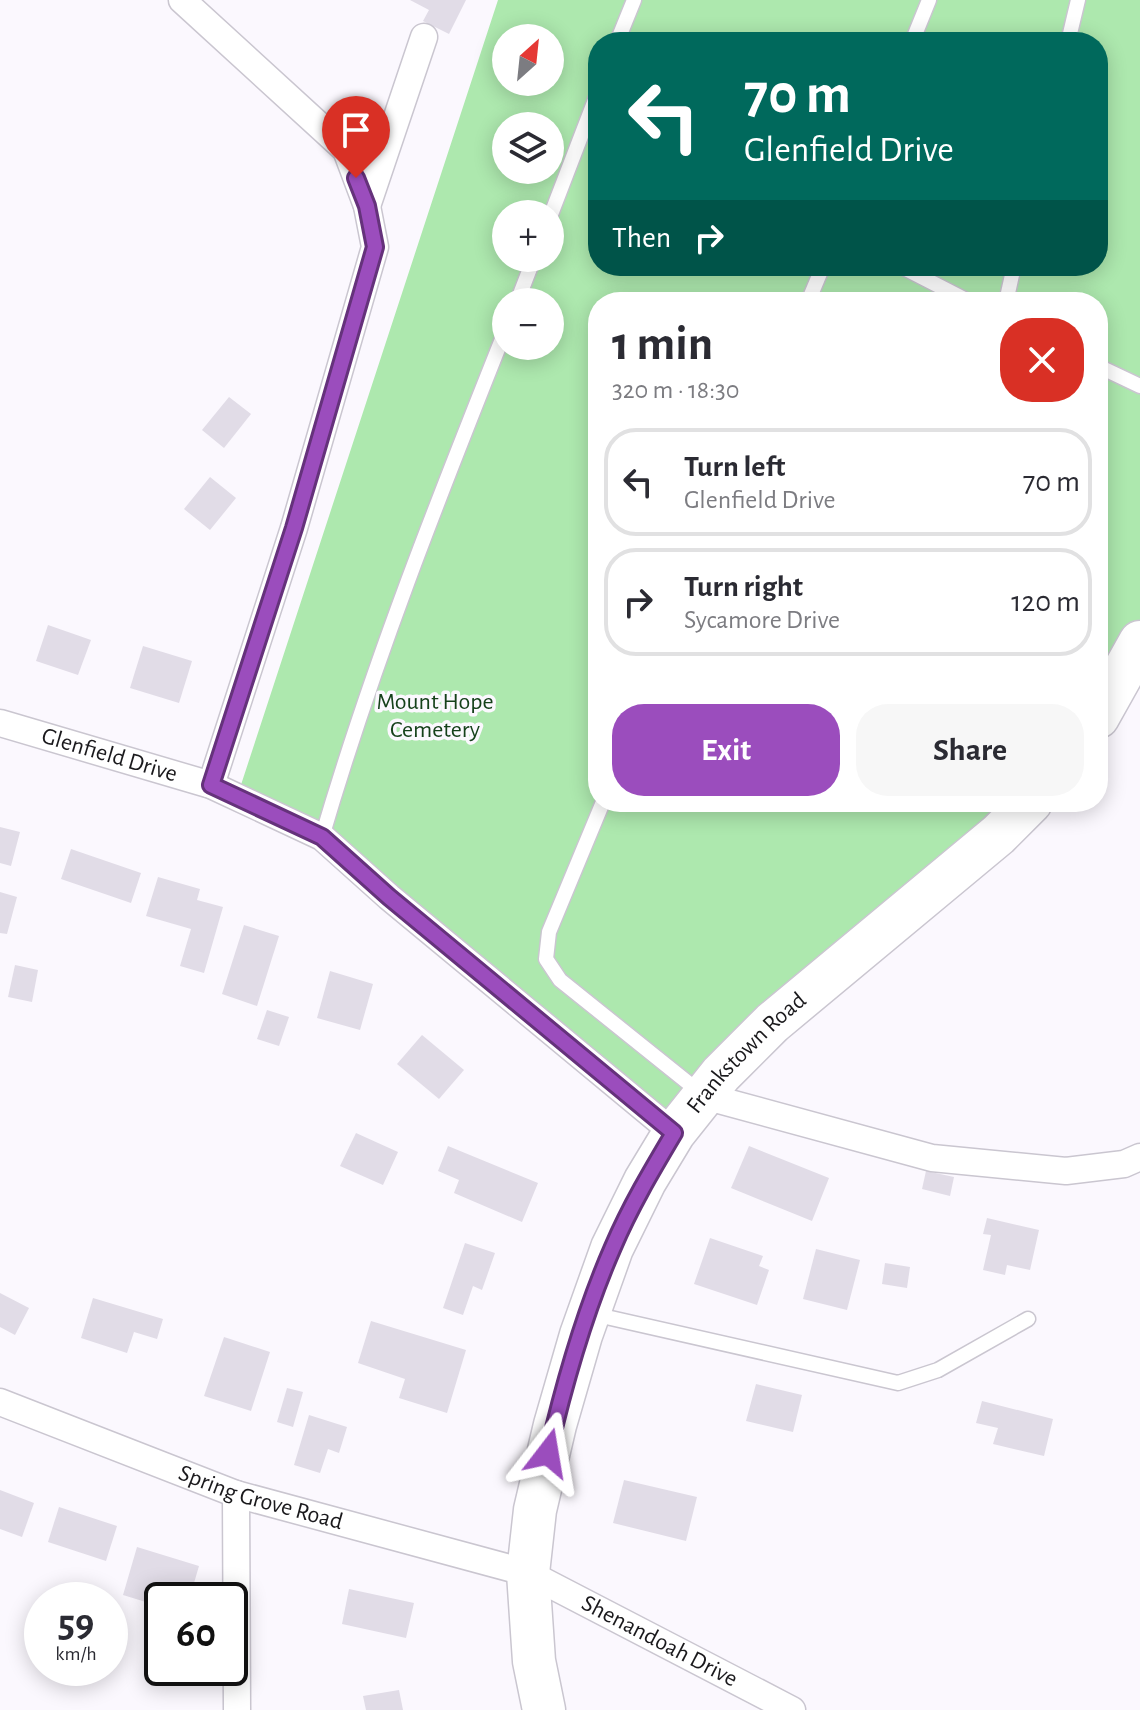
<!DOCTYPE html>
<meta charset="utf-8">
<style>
:root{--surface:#fff;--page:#f7f7f7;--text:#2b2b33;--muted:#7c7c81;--line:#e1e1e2;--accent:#9b4dbd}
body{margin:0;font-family:"Alegreya Sans",sans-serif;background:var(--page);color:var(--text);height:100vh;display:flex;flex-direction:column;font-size:30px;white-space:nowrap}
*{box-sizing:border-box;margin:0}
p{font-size:26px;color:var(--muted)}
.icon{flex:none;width:44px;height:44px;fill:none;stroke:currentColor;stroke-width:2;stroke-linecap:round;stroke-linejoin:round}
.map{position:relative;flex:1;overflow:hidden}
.side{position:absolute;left:588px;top:292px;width:520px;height:520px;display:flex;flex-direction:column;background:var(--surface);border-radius:32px;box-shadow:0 4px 20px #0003}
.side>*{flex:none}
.top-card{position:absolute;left:588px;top:32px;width:520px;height:244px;border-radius:32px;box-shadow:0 4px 20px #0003;background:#00695c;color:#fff;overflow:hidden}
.needle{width:52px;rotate:27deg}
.fabs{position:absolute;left:492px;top:24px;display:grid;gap:16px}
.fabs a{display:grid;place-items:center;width:72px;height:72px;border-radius:50%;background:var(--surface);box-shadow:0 4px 20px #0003;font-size:40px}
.speed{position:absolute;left:24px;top:1582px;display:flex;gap:16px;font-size:40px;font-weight:700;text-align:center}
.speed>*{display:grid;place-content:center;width:104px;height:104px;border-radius:50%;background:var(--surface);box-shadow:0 4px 20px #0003;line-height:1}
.speed small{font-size:20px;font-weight:400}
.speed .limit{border:4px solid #111;border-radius:12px;background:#fff;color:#111}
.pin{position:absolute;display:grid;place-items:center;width:68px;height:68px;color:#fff;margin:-82px -34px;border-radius:50% 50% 50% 0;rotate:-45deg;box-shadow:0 0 8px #0007}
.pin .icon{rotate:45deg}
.me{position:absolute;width:88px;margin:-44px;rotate:14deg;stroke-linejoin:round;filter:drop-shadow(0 0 6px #0008)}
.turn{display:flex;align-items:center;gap:28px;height:168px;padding:0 24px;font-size:36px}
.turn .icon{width:104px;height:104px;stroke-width:2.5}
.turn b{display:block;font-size:56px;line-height:68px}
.then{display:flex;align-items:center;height:76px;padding:0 24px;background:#0003;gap:16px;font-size:30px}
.round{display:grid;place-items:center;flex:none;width:84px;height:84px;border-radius:32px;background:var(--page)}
.summary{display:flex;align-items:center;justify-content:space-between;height:136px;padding:0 24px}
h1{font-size:48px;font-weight:700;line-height:60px}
.primary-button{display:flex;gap:16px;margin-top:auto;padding:16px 24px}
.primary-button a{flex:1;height:92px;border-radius:32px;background:var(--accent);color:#fff;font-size:32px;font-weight:700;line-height:92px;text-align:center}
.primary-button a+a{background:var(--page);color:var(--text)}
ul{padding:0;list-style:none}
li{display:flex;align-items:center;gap:24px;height:108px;margin:0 16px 12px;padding:0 8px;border:4px solid var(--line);border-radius:32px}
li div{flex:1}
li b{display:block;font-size:30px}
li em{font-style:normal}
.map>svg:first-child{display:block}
</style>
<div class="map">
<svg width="1140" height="1710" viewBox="0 0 1140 1710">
<rect width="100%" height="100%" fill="#fbf8fe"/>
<path fill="#ade8ae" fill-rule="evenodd" d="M498,0H1140V642L1098,717V302H598V802H1031L674,1133L322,837L237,797ZM506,38H550V82H506ZM598,42H1098V266H598ZM506,126H550V170H506ZM506,214H550V258H506ZM506,302H550V346H506Z"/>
<g fill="#e1dce7">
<polygon points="410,0 466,0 449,34 423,21 429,10"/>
<polygon points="229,397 251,414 224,448 202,430"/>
<polygon points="210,477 236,498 210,530 184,509"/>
<polygon points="48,625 91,640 78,675 36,661"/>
<polygon points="143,646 192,661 179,703 130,688"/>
<polygon points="0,827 20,832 11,866 0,863"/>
<polygon points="71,849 141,873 131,903 61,879"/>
<polygon points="158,877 200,889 197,900 223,907 204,973 180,966 191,929 146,916"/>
<polygon points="0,892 17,897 7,934 0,933"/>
<polygon points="244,925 279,936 257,1006 222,994"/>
<polygon points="15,965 38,970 32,1002 8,997"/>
<polygon points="330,971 373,984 360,1030 317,1018"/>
<polygon points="267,1010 289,1017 279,1046 257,1039"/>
<polygon points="422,1035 464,1070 439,1099 397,1064"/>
<polygon points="356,1133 398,1152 383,1185 340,1166"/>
<polygon points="448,1146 538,1183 522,1222 454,1193 459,1180 438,1171"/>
<polygon points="749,1146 829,1178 812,1221 731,1188"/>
<polygon points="926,1171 954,1177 950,1196 922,1189"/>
<polygon points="987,1218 1039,1230 1030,1270 1007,1265 1005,1275 983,1270 991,1235 983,1234"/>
<polygon points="710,1238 763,1256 759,1266 769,1270 757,1305 694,1284"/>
<polygon points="465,1243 495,1253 482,1290 473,1286 463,1315 443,1308"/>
<polygon points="816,1249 860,1260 847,1310 803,1299"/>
<polygon points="885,1263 910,1267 907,1288 882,1284"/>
<polygon points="0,1293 29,1308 15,1335 0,1327"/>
<polygon points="93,1298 163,1319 157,1339 134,1332 127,1353 81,1338"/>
<polygon points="371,1321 466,1350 447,1413 399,1398 405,1379 358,1363"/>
<polygon points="224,1337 270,1352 251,1411 204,1396"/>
<polygon points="756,1384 802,1395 793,1432 746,1421"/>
<polygon points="287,1388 303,1392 293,1427 277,1422"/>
<polygon points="982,1401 1053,1419 1044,1456 993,1444 998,1428 976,1423"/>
<polygon points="309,1415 347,1427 339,1453 328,1449 320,1473 294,1465"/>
<polygon points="624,1480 697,1497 686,1541 613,1523"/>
<polygon points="0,1490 34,1503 22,1537 0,1529"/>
<polygon points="59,1507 117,1526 106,1561 48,1542"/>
<polygon points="137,1547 199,1566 189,1600 162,1600 162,1607 123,1595"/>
<polygon points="349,1589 414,1603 406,1638 342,1624"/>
<polygon points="399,1690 403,1710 366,1710 363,1696"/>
</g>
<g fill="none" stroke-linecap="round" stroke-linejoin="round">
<defs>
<g id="lane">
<polyline points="617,42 634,0"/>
<polyline points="912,42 929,0"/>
<polyline points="1068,42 1078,0"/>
<polyline points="550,217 598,92"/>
<polyline points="900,266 970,302"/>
<polyline points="517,302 534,258"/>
<polyline points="808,302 823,266"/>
<polyline points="1006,302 1014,266"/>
<polyline points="1098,366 1140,386"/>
<polyline points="603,802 549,932 546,959 560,980 702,1094"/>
<path d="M322,837C373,663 439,497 506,329"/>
<polyline points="593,1314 898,1383 938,1370 1028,1319"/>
</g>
<g id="street">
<polyline points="182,0 346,150 367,206 375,247 294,528 211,785"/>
<polyline points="367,206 424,37"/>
<path id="s1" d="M0,723L211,785L322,837L389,897L674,1133"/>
<polyline points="704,1096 932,1158 1066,1171 1124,1164 1140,1157"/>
<path id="s2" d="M0,1402L236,1494L528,1573L792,1710"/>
<polyline points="236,1494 237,1710"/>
</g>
<g id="primary">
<polyline points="1098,717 1140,642"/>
<path id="s3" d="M544,1710L534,1661L528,1573L535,1510L555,1425L581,1335L612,1248L645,1181L674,1133L721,1074L772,1023L998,835L1031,802"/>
</g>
</defs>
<use href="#lane" stroke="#cac6d0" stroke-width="17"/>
<use href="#street" stroke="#cac6d0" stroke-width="29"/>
<use href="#primary" stroke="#cac6d0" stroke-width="45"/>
<use href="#lane" stroke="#fff" stroke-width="14"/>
<use href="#street" stroke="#fff" stroke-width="26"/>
<use href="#primary" stroke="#fff" stroke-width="42"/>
</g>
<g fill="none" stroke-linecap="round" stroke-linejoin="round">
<defs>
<path id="route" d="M356,178L367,206L375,247L294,528L211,785L322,837L389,897L674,1133C652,1170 630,1207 613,1247C584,1313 564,1384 548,1453"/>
</defs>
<use href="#route" stroke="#65327b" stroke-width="20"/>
<use href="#route" stroke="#9b4dbd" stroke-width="14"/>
</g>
<g text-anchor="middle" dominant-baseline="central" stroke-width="7" stroke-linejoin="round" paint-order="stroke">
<g font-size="24" fill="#15411a" stroke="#fbf8fe">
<text x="435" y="702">Mount Hope<tspan x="435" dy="28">Cemetery</tspan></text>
</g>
<g font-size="24" fill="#1a191c" stroke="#fbf8fe">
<text stroke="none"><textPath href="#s1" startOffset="114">Glenfield Drive</textPath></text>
<text stroke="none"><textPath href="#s3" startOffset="714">Frankstown Road</textPath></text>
<text stroke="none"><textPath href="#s2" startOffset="278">Spring Grove Road</textPath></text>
<text stroke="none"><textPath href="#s2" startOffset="704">Shenandoah Drive</textPath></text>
</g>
</g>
</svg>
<div class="fabs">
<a><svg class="needle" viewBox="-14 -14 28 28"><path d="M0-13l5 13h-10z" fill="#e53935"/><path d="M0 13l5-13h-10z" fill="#7c7c81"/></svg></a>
<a><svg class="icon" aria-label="layers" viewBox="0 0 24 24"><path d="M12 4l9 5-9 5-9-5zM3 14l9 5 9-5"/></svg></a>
<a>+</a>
<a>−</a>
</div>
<div class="speed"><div>59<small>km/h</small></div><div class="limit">60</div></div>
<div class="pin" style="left:356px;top:178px;background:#d93025"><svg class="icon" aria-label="arrive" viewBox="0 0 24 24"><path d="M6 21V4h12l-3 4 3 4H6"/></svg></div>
<svg class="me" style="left:548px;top:1453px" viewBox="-20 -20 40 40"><path d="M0-17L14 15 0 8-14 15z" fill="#9b4dbd" stroke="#fff" stroke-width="4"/></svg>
<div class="top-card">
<div class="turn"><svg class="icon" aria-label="left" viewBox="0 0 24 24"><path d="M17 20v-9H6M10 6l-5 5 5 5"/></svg><div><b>70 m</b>Glenfield Drive</div></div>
<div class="then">Then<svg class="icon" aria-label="right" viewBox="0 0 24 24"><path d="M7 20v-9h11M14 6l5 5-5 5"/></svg></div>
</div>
<section class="side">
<div class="summary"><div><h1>1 min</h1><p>320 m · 18:30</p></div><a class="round" style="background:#d93025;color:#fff"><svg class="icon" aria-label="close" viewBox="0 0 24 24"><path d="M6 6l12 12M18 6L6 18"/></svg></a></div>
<ul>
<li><svg class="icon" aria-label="left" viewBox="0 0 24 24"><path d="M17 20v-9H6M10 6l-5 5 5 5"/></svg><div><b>Turn left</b><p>Glenfield Drive</p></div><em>70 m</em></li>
<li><svg class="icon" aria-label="right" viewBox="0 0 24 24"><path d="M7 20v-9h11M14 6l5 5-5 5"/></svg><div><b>Turn right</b><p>Sycamore Drive</p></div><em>120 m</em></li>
</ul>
<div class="primary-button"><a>Exit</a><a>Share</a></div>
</section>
</div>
